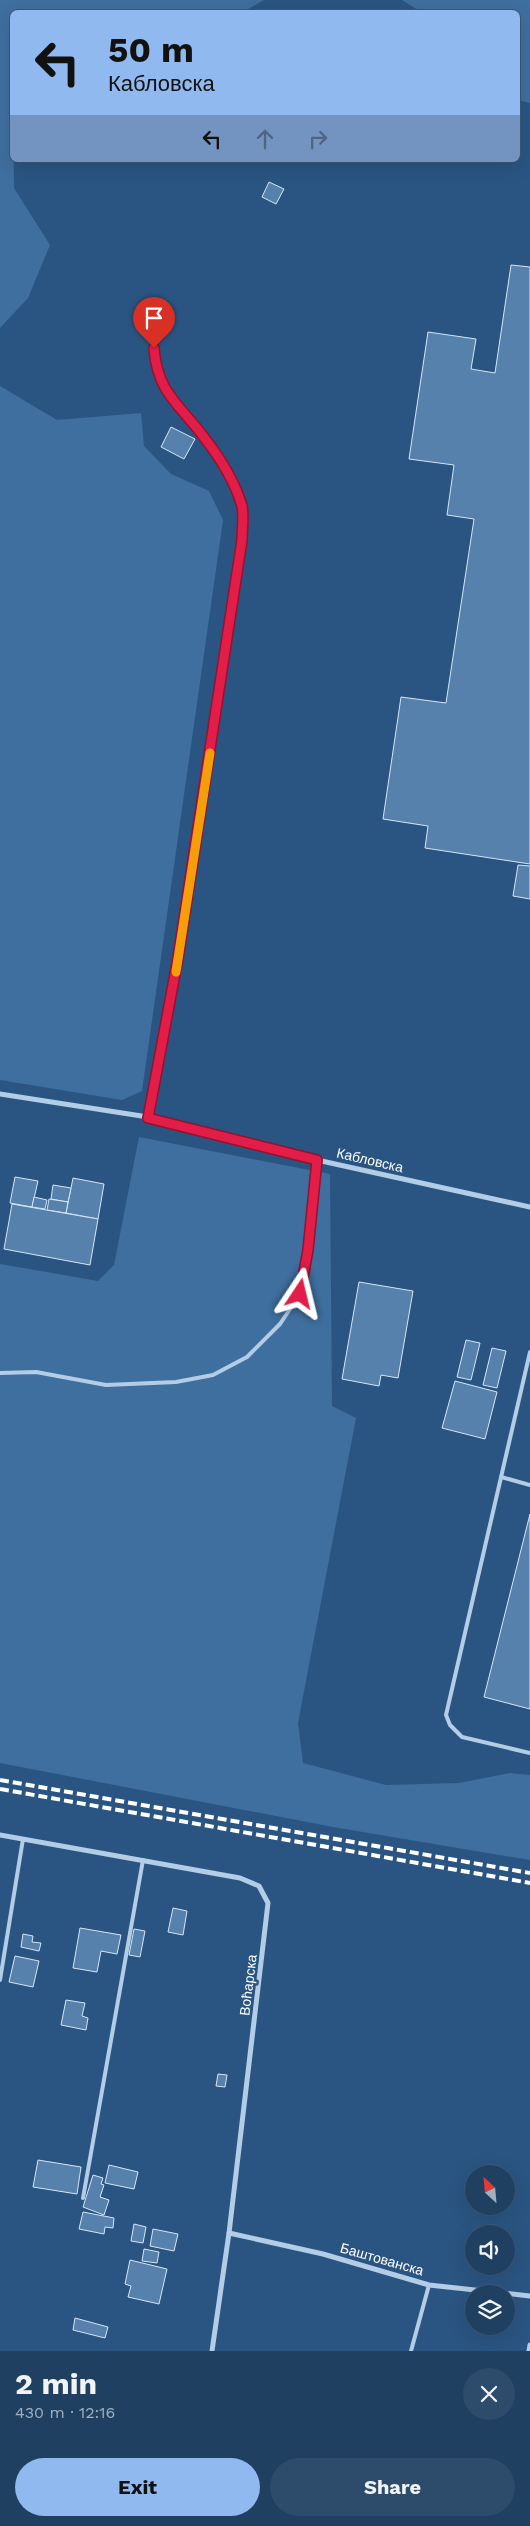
<!DOCTYPE html>
<meta charset="utf-8">
<style>
:root{--surface:#204062;--page:#2d4b6b;--text:#f1f3f6;--muted:#a2afbe;--line:#3d5977;--accent:#90b9f0}
body{margin:0;font-family:"Work Sans",sans-serif;background:var(--page);color:var(--text);height:100vh;display:flex;flex-direction:column;font-size:19px;white-space:nowrap}
*{box-sizing:border-box;margin:0}
p{font-size:16px;color:var(--muted)}
.icon{flex:none;width:28px;height:28px;fill:none;stroke:currentColor;stroke-width:2;stroke-linecap:round;stroke-linejoin:round}
.map{position:relative;height:2351px;overflow:hidden}
.drawer{display:flex;flex-direction:column;background:var(--surface);flex:1}
.drawer>*{flex:none}
.hud{position:absolute;left:10px;top:10px;width:510px;height:152px;border-radius:8px;box-shadow:0 5px 20px #0002,0 0 0 1px var(--line);background:#90b9f0;color:#111;overflow:hidden}
.needle{width:32px;rotate:334deg}
.controls{position:absolute;left:465px;top:2165px;display:grid;gap:10px}
.controls a{display:grid;place-items:center;width:50px;height:50px;border-radius:50%;background:var(--surface);box-shadow:0 5px 20px #0002,0 0 0 1px var(--line);font-size:25px}
.pin{position:absolute;display:grid;place-items:center;width:42px;height:42px;color:#fff;margin:-51px -21px;border-radius:50% 50% 50% 0;rotate:-45deg;box-shadow:0 0 5px #0007}
.pin .icon{rotate:45deg}
.me{position:absolute;width:55px;margin:-28px;rotate:10deg;stroke-linejoin:round;filter:drop-shadow(0 0 4px #0008)}
.turn{display:flex;align-items:center;gap:18px;height:105px;padding:0 15px;font-size:22px}
.turn .icon{width:65px;height:65px;stroke-width:2.5}
.turn b{display:block;font-size:35px;line-height:42px}
.lanes{display:flex;align-items:center;height:48px;padding:0 15px;background:#0003;justify-content:center;gap:25px;direction:ltr}
.lanes .off{opacity:.35}
.round{display:grid;place-items:center;flex:none;width:52px;height:52px;border-radius:26px;background:var(--page)}
.head{display:flex;align-items:center;justify-content:space-between;height:85px;padding:0 15px}
h1{font-size:30px;font-weight:700;line-height:38px}
.primary-button{display:flex;gap:10px;margin-top:auto;padding:10px 15px}
.primary-button a{flex:1;height:58px;border-radius:30px;background:var(--accent);color:#111;font-size:20px;font-weight:700;line-height:58px;text-align:center}
.primary-button a+a{background:var(--page);color:var(--text)}
.map>svg:first-child{display:block}
</style>
<div class="map">
<svg width="530" height="2351" viewBox="0 0 530 2351">
<rect width="100%" height="100%" fill="#2a5582"/>
<g fill="#3f6f9f">
<polygon points="0,0 264,0 243,12 12,12 14,188 50,245 28,298 0,328"/>
<polygon points="402,0 530,0 530,103 518,100 518,12 421,12"/>
<polygon points="0,386 57,420 141,413 144,446 171,474 209,491 223,520 142,1091 122,1100 0,1080"/>
<polygon points="139,1137 330,1174 332,1406 356,1418 298,1723 303,1763 386,1785 459,1783 510,1773 530,1775 530,1860 333,1827 0,1763 0,1264 98,1281 114,1265"/>
</g>
<g fill="#5681ac" stroke="#d6e6f5">
<polygon points="269,182 284,189 276,204 262,197"/>
<polygon points="511,265 530,267 530,864 425,848 428,826 383,819 401,697 446,703 474,519 447,515 454,465 409,459 428,332 476,339 471,369 495,373"/>
<polygon points="171,427 195,439 184,459 161,447"/>
<polygon points="518,865 530,866 530,899 513,896"/>
<polygon points="15,1177 38,1181 32,1207 10,1203"/>
<polygon points="73,1178 104,1184 98,1219 66,1213"/>
<polygon points="53,1185 71,1188 68,1202 51,1199"/>
<polygon points="34,1197 47,1200 45,1209 32,1207"/>
<polygon points="49,1199 68,1202 66,1213 47,1210"/>
<polygon points="12,1204 98,1219 90,1265 4,1249"/>
<polygon points="359,1282 413,1291 398,1378 381,1375 379,1386 342,1379"/>
<polygon points="466,1340 480,1343 471,1380 457,1377"/>
<polygon points="492,1348 506,1351 497,1388 483,1385"/>
<polygon points="455,1381 497,1392 485,1439 442,1428"/>
<polygon points="530,1514 530,1709 484,1697"/>
<polygon points="173,1908 187,1911 183,1935 168,1932"/>
<polygon points="80,1928 121,1935 117,1954 101,1951 97,1972 73,1968"/>
<polygon points="134,1929 145,1931 140,1957 129,1955"/>
<polygon points="23,1934 33,1936 32,1942 41,1943 39,1951 21,1947"/>
<polygon points="15,1956 39,1961 33,1987 9,1982"/>
<polygon points="66,2000 85,2003 82,2016 88,2018 86,2030 61,2025"/>
<polygon points="218,2074 227,2075 225,2087 216,2086"/>
<polygon points="38,2160 81,2167 77,2194 33,2187"/>
<polygon points="109,2165 138,2172 134,2189 105,2183"/>
<polygon points="93,2175 103,2178 101,2184 104,2185 100,2197 109,2200 104,2215 83,2207"/>
<polygon points="83,2212 114,2218 113,2228 105,2227 104,2234 79,2229"/>
<polygon points="134,2224 146,2227 143,2243 131,2241"/>
<polygon points="153,2229 178,2234 174,2251 150,2246"/>
<polygon points="144,2249 159,2252 157,2263 142,2261"/>
<polygon points="130,2260 167,2269 159,2304 128,2297 131,2286 125,2284"/>
<polygon points="75,2318 108,2327 105,2338 73,2330"/>
</g>
<g fill="none" stroke-linecap="round" stroke-linejoin="round">
<g stroke="#b3cde6" stroke-width="4">
<path d="M148,1117L179,958L242,540C242,530 244,516 242,506C235,482 218,455 203,436C179,404 157,392 154,348"/>
<polyline points="530,1352 446,1715 450,1725 462,1737 530,1753"/>
<polyline points="0,1373 36,1372 106,1385 176,1382 213,1375 247,1357 280,1324 300,1294 308,1250 317,1160"/>
<polyline points="501,1477 530,1485"/>
<polyline points="0,1980 23,1839"/>
<polyline points="83,2198 143,1860"/>
<polyline points="411,2351 429,2285"/>
</g>
<g stroke="#b3cde6" stroke-width="5">
<polyline points="0,1094 148,1117 317,1160 530,1207"/>
<polyline points="0,1835 240,1878 259,1886 268,1903 229,2233 212,2351"/>
<polyline points="229,2233 323,2254 429,2285 530,2296"/>
<polyline points="529,2351 530,2345"/>
</g>
<g stroke="#fff" stroke-width="4" stroke-dasharray="9 4" stroke-linecap="butt">
<polyline points="0,1780 530,1873"/>
<polyline points="0,1789 530,1883"/>
</g>
</g>
<g fill="none" stroke-linecap="round" stroke-linejoin="round">
<defs>
<path id="route" d="M154,348C157,392 179,404 203,436C218,455 235,482 242,506C244,516 242,530 242,540L178,958L148,1118L317,1160L308,1250L300,1294"/>
</defs>
<use href="#route" stroke="#92132f" stroke-width="12"/>
<use href="#route" stroke="#e11d48" stroke-width="9"/>
<polyline stroke="#f59e0b" stroke-width="9" points="176,972 210,753"/>
</g>
<g text-anchor="middle" dominant-baseline="central" stroke-width="5" stroke-linejoin="round" paint-order="stroke">
<g font-size="14" fill="#fff" stroke="#2a5582">
<text transform="translate(370 1160) rotate(13)">Кабловска</text>
<text transform="translate(248 1985) rotate(-83)">Воћарска</text>
<text transform="translate(382 2259) rotate(16)">Баштованска</text>
</g>
</g>
</svg>
<div class="controls">
<a><svg class="needle" viewBox="-14 -14 28 28"><path d="M0-13l5 13h-10z" fill="#e53935"/><path d="M0 13l5-13h-10z" fill="#a2afbe"/></svg></a>
<a><svg class="icon" aria-label="sound" viewBox="0 0 24 24"><path d="M4 9h4l5-4v14l-5-4H4zM17 9q2 3 0 6"/></svg></a>
<a><svg class="icon" aria-label="layers" viewBox="0 0 24 24"><path d="M12 4l9 5-9 5-9-5zM3 14l9 5 9-5"/></svg></a>
</div>
<div class="pin" style="left:154px;top:348px;background:#d93025"><svg class="icon" aria-label="arrive" viewBox="0 0 24 24"><path d="M6 21V4h12l-3 4 3 4H6"/></svg></div>
<svg class="me" style="left:300px;top:1294px" viewBox="-20 -20 40 40"><path d="M0-17L14 15 0 8-14 15z" fill="#e11d48" stroke="#fff" stroke-width="4"/></svg>
<div class="hud">
<div class="turn"><svg class="icon" aria-label="left" viewBox="0 0 24 24"><path d="M17 20v-9H6M10 6l-5 5 5 5"/></svg><div><b>50 m</b>Кабловска</div></div>
<div class="lanes"><svg class="icon" aria-label="left" viewBox="0 0 24 24"><path d="M17 20v-9H6M10 6l-5 5 5 5"/></svg><svg class="icon off" aria-label="ahead" viewBox="0 0 24 24"><path d="M12 20V5M6 11l6-6 6 6"/></svg><svg class="icon off" aria-label="right" viewBox="0 0 24 24"><path d="M7 20v-9h11M14 6l5 5-5 5"/></svg></div>
</div>
</div>
<section class="drawer">
<div class="head"><div><h1>2 min</h1><p>430 m · 12:16</p></div><a class="round"><svg class="icon" aria-label="close" viewBox="0 0 24 24"><path d="M6 6l12 12M18 6L6 18"/></svg></a></div>
<div class="primary-button"><a>Exit</a><a>Share</a></div>
</section>
